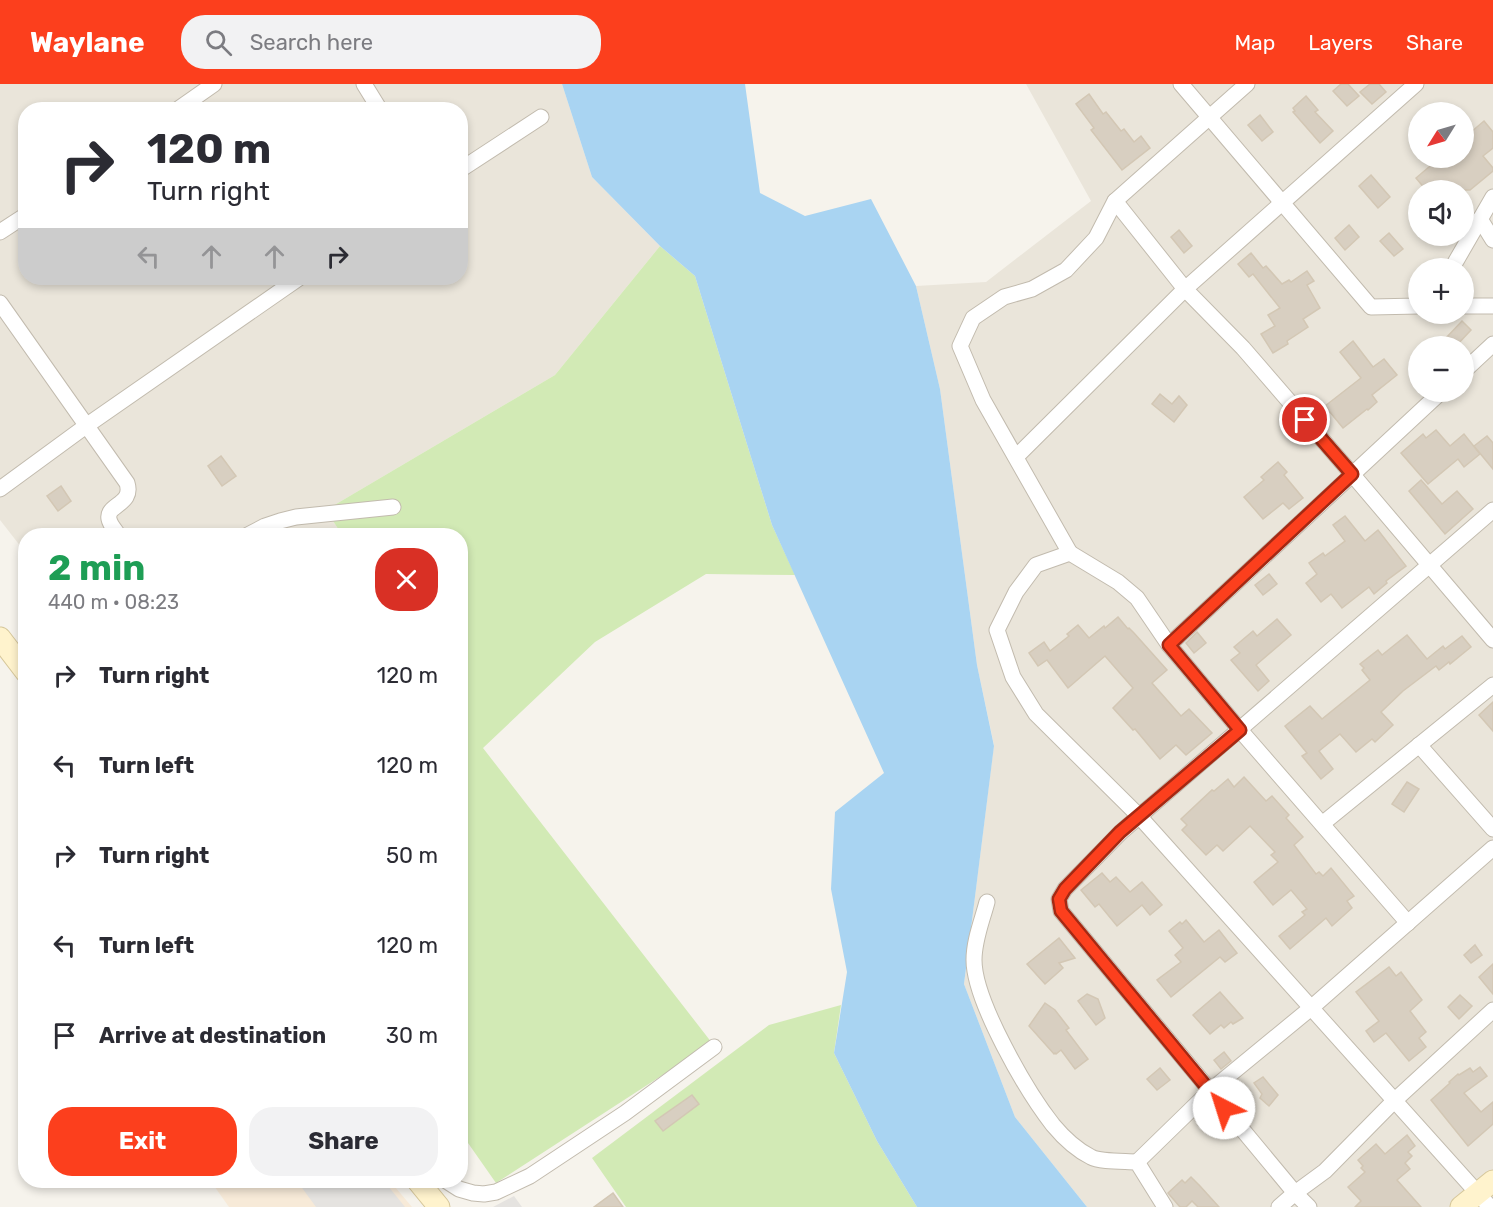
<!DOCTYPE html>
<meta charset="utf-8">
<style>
:root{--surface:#fff;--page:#f2f2f3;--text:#2b2b33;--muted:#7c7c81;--accent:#fc3f1d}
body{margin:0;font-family:Rubik,sans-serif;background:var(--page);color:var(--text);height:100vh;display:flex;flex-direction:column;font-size:22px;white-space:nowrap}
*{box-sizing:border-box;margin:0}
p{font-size:20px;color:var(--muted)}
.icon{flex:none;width:33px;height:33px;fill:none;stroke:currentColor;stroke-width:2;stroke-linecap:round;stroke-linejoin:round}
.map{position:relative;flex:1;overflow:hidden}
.sheet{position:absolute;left:18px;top:444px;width:450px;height:660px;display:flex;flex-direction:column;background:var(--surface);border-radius:24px;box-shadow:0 3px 9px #0003}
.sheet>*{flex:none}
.top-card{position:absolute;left:18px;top:18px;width:450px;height:183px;border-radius:24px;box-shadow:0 3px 9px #0003;background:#fff;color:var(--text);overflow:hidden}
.needle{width:39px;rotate:233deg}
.tools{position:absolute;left:1408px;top:18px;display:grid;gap:12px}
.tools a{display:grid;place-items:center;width:66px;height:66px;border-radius:50%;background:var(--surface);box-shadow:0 3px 9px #0003;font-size:30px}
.pin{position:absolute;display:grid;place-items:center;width:51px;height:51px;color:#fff;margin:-26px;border:3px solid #fff;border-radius:50%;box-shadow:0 2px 6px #0007}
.me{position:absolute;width:66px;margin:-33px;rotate:320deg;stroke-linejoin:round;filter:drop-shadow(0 0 4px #0008)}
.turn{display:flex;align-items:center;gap:21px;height:126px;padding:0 30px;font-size:27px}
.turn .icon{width:78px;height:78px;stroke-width:2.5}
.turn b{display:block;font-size:42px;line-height:51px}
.lanes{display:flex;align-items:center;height:57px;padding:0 30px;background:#0003;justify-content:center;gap:30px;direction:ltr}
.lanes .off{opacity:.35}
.round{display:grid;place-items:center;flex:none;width:63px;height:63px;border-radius:24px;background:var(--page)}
.head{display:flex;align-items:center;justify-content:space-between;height:102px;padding:0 30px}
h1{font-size:36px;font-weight:700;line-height:45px;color:#1e9e55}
.button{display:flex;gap:12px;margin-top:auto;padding:12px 30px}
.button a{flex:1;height:69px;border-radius:24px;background:var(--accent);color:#fff;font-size:24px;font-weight:700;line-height:69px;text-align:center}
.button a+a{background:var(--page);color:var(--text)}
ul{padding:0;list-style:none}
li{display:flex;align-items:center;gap:18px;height:90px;padding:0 30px}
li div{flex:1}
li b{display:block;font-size:22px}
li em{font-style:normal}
header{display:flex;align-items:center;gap:36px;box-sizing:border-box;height:84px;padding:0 30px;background:var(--accent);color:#fff}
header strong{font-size:28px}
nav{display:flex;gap:33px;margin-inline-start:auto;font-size:21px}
.search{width:420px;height:54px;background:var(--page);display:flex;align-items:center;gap:15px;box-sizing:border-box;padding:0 21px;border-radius:24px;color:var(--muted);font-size:22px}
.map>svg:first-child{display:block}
</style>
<header>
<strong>Waylane</strong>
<div class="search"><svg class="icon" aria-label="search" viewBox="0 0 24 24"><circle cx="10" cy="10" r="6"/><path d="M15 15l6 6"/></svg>Search here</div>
<nav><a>Map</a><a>Layers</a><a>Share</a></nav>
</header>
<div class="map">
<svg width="1493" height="1123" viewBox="0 0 1493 1123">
<rect width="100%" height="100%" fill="#f6f3ec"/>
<g fill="#eae5da" fill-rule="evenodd">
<path d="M0,0H562L592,93L660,162L555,291L326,426L342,451L26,452L25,468L0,436ZM26,26H460V194H26Z"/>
<path d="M1026,0H1493V1123H1087L1015,1033L964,900L994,661L977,581L940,305L916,202L986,198L1091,117ZM1419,28H1464V74H1419ZM1419,106H1464V152H1419ZM1419,184H1464V230H1419ZM1419,262H1464V308H1419Z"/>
</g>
<polygon fill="#f7ead8" points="215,1096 390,1097 412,1123 229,1123 212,1099"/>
<g fill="#d2eab5">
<polygon points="660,162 695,192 772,441 795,491 706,490 595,558 483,664 712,959 496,1099 461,1049 460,452 342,451 326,426 555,291"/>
<polygon points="841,921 834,969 877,1057 917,1123 626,1123 592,1074 769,941"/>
</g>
<g fill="#e5e3e0">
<polygon points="297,1097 384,1097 405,1123 316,1123"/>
<polygon points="514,1112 522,1123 493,1123"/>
</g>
<polygon fill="#a9d4f2" points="562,0 745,0 760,109 805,132 871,115 916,202 940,305 977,581 994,662 964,900 1015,1033 1087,1123 917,1123 877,1057 834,969 847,888 831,805 835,728 884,689 772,441 695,192 660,162 592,93"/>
<g fill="#d8cfc1" stroke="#d3c7b4" stroke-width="1.5">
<polygon points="1341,0 1348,0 1359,12 1347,22 1333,7"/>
<polygon points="1370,0 1379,0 1386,8 1372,20 1360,8"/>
<polygon points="1089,10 1103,30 1106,28 1121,47 1124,45 1134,58 1141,52 1150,64 1122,86 1091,46 1094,44 1076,20"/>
<polygon points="1306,12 1318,26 1315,28 1333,47 1320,59 1293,28 1295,27 1293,24"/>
<polygon points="1260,31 1273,48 1262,57 1248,41"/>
<polygon points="1484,37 1493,48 1493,64 1483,72 1493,84 1493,87 1470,106 1426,106 1416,94 1436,77 1439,81 1449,74 1464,74 1464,54"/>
<polygon points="1371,91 1390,113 1378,124 1359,102"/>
<polygon points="1349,141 1359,153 1345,166 1335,154"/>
<polygon points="1179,146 1192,162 1184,169 1171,153"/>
<polygon points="1389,149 1403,165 1394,172 1380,157"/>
<polygon points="1251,169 1263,184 1266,182 1282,200 1289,196 1291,198 1307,187 1314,197 1307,201 1320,224 1303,235 1308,243 1287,257 1288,260 1273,269 1261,250 1275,242 1268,231 1280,224 1253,190 1249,193 1238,180"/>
<polygon points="1462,237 1471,246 1456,262 1454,262 1445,255"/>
<polygon points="1353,257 1373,283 1384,275 1397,291 1372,311 1377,318 1368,326 1367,325 1343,344 1325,322 1361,294 1340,268"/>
<polygon points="1160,310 1172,320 1179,312 1187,321 1174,338 1152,320"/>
<polygon points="1436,346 1450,362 1464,350 1480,370 1464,383 1458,375 1428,400 1401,369 1423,350 1426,354"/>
<polygon points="1487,352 1493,359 1493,385 1474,362"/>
<polygon points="221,372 236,392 222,402 208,382"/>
<polygon points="1278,378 1287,388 1284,391 1303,414 1289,425 1283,419 1263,435 1244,413 1264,396 1261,393"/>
<polygon points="1421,396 1442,420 1457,407 1473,425 1445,450 1409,407"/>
<polygon points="61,402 71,417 58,427 47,412"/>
<polygon points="1345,432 1365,457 1378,446 1406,482 1386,497 1387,499 1374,510 1369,503 1342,524 1331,510 1321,518 1306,499 1317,490 1309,479 1323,469 1325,472 1345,457 1333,441"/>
<polygon points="1269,490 1277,500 1263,511 1255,501"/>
<polygon points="1118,533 1128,545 1129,544 1134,549 1167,586 1152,599 1181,632 1189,625 1212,649 1186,671 1176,661 1160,675 1135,645 1133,646 1113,624 1133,604 1105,572 1068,604 1047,576 1038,582 1029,569 1044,558 1050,567 1069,552 1067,550 1078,541 1089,554 1104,542 1105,544"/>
<polygon points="1277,535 1291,551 1256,581 1269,597 1258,607 1231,576 1240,569 1234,563 1253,547 1257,552"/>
<polygon points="1197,548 1206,559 1194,569 1186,559"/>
<polygon points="1407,551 1427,575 1443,562 1445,565 1462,552 1471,563 1450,580 1449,578 1439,586 1436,582 1403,607 1381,628 1393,641 1375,658 1372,655 1356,668 1340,650 1319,667 1333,685 1321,695 1302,672 1307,669 1285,642 1310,622 1322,635 1370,596 1362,586 1364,584 1360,580 1378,566 1382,571"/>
<polygon points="1493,618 1493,647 1479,631"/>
<polygon points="1244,693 1266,717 1272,712 1289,731 1286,734 1303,753 1294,761 1316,790 1319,788 1323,792 1331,784 1354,812 1347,817 1352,824 1332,842 1326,834 1290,865 1279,852 1305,831 1302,828 1307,825 1291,806 1273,821 1254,798 1278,778 1271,771 1275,768 1250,742 1223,767 1217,761 1206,771 1182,746 1187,741 1181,735 1212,706 1214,707 1228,695 1234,703"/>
<polygon points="1407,698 1419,705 1404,728 1392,720"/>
<polygon points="1102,789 1110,798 1116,793 1130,808 1142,798 1162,821 1150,831 1142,821 1117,842 1099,820 1095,823 1081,806"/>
<polygon points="1186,836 1204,858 1219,846 1237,869 1225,878 1220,873 1171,913 1157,896 1181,878 1175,871 1183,864 1169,847 1180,838 1182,840"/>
<polygon points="1059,854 1075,874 1059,879 1063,884 1045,900 1027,880"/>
<polygon points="1475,861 1482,871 1471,879 1464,871"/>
<polygon points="1493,880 1493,910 1479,893"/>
<polygon points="1389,883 1396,892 1401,888 1422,916 1410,927 1426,948 1419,954 1426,963 1409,977 1386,949 1374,958 1366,947 1379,937 1356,908"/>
<polygon points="1220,908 1243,934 1233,940 1231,938 1224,944 1221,941 1210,950 1193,931"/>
<polygon points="1087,910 1098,915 1105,934 1096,941 1078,917"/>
<polygon points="1460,911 1472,922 1459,935 1448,923"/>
<polygon points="1045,919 1055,926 1065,939 1069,944 1066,946 1088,975 1075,985 1061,966 1056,970 1055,969 1054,970 1029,942"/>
<polygon points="1224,968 1231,977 1221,985 1214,976"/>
<polygon points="1480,983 1487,992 1464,1009 1481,1028 1493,1018 1493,1040 1468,1062 1431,1016 1450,999 1449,998 1458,990 1459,991 1470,984 1473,988"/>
<polygon points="1160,984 1170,996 1157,1006 1147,995"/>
<polygon points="1263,993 1278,1011 1269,1022 1260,1014 1262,1010 1254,999"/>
<polygon points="692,1011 699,1020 663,1047 655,1037"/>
<polygon points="1407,1051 1415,1062 1408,1068 1412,1072 1405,1079 1410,1085 1397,1096 1421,1123 1355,1123 1361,1117 1348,1103 1365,1088 1361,1084 1363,1082 1358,1076 1376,1060 1385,1070"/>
<polygon points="1191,1093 1200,1102 1219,1123 1198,1123 1192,1117 1186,1123 1180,1123 1168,1109 1182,1096 1185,1099"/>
<polygon points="613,1109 623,1123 594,1123"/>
</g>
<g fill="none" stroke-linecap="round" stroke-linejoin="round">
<defs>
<g id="street">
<polyline points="364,0 380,26"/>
<polyline points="1181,0 1371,223 1419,222"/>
<polyline points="177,26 214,0"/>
<polyline points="460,86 541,33"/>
<polyline points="1115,117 1185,205 1243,264 1352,390 1493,556"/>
<polyline points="1480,135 1493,156"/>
<polyline points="0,148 26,131"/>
<polyline points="1452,184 1493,113"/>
<path d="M0,219L127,399C134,421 106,420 109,435C110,441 116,447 119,452"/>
<polyline points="1464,222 1493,222"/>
<polyline points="1464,287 1493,260"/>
<polyline points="1016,373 1185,205 1416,0"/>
<polyline points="0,405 86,342 299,194"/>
<polyline points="246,452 265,442 280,437 296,433 393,423"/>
<polyline points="1070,469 983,316 960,262 973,234 1004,213 1032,205 1066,186 1096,154 1115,117 1247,0"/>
<polyline points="1169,561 1441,308"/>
<polyline points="1419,661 1493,745"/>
<polyline points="1322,740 1493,601"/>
<path d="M987,818C982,837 974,856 974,876C974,917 1027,1008 1053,1041C1063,1053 1077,1066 1091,1073C1100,1078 1126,1077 1137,1078L1165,1123"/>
<polyline points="1408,839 1240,646 1169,561 1137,514 1118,498 1070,469 1036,481 1016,508 997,546 1013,593 1036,630 1139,732 1490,1123"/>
<polyline points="1137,1078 1210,1007 1311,924 1493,764"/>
<polyline points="445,1096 459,1105 473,1109 484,1110 496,1108 530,1092 625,1029 714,963"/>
<polyline points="1279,1123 1295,1109 1325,1087 1394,1017 1493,926"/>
<polyline points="1309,1123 1295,1109 1061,827 1059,815 1065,805 1121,748 1493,426"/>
</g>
<g id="secondary">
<polyline points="0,554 26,588"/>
<polyline points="417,1096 439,1123"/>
<polyline points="1461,1123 1493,1097"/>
</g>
</defs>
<use href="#street" stroke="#c2bbae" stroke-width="17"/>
<use href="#secondary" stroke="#d6c79b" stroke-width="23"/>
<use href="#street" stroke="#fff" stroke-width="15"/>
<use href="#secondary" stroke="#fff3cd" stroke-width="21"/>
</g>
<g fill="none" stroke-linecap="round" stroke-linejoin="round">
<defs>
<polyline id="route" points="1224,1024 1061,827 1059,815 1065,805 1120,748 1240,646 1169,561 1352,390 1305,336"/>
</defs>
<use href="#route" stroke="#a42913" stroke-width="15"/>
<use href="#route" stroke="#fc3f1d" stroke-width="10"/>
</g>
</svg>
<div class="tools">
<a><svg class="needle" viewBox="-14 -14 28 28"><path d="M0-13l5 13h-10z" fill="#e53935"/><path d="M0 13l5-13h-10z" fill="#7c7c81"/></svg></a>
<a><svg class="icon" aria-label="sound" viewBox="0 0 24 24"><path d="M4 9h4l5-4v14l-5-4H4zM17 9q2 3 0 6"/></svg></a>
<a>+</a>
<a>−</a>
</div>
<div class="pin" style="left:1305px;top:336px;background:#d93025"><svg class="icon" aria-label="arrive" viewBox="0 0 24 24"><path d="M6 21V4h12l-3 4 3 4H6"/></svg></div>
<svg class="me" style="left:1224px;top:1024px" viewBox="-20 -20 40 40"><circle r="19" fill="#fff"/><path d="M0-13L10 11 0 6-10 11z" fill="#fc3f1d"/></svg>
<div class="top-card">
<div class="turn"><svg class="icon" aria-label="right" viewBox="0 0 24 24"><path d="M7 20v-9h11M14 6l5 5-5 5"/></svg><div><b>120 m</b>Turn right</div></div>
<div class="lanes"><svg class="icon off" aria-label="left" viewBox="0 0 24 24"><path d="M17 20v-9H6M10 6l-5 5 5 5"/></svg><svg class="icon off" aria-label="ahead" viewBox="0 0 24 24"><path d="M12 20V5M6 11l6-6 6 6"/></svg><svg class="icon off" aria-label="ahead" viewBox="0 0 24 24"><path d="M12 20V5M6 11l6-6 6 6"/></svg><svg class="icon" aria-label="right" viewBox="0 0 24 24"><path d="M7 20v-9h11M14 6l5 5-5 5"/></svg></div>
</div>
<section class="sheet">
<div class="head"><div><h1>2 min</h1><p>440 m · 08:23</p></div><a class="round" style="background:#d93025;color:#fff"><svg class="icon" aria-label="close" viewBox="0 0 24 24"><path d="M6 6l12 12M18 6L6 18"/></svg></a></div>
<ul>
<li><svg class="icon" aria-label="right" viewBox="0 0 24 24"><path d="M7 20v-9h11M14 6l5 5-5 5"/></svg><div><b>Turn right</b></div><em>120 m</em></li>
<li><svg class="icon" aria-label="left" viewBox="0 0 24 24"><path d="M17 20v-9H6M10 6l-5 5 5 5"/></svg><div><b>Turn left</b></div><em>120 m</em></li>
<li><svg class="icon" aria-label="right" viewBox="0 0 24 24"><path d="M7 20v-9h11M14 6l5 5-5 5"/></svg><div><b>Turn right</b></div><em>50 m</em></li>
<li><svg class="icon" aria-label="left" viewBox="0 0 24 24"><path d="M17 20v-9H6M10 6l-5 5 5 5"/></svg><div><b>Turn left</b></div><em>120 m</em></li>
<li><svg class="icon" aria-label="arrive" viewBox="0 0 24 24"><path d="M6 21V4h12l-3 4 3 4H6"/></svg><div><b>Arrive at destination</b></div><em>30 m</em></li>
</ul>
<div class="button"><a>Exit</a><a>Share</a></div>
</section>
</div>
